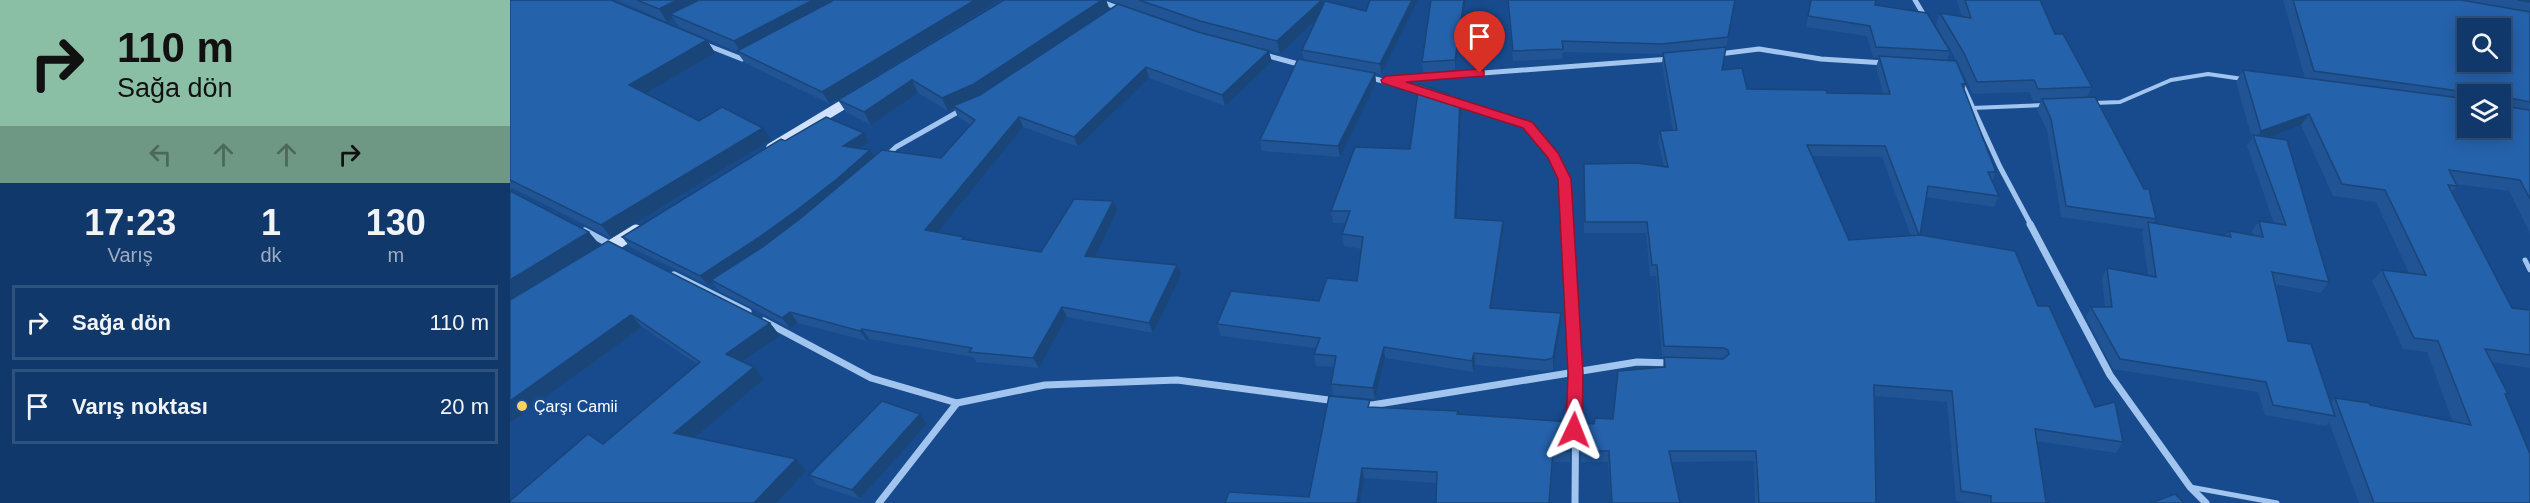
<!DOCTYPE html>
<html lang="tr">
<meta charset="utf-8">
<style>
:root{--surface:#11386a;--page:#1e4372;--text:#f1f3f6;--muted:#9cacc1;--line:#30527e}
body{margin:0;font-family:Arial,sans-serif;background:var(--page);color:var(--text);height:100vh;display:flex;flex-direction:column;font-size:22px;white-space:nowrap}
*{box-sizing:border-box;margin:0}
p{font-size:20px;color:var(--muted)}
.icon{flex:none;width:33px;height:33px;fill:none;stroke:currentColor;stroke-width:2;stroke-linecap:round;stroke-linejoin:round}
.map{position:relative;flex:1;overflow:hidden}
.panel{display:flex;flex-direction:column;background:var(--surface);width:510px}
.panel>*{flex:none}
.banner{background:#8abfa5;color:#111;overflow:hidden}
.buttons{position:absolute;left:1947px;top:18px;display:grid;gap:12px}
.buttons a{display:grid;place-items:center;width:54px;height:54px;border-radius:0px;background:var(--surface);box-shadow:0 3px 15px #0003,0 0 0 2px var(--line);font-size:30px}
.pin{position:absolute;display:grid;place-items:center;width:51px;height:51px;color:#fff;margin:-62px -26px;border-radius:50% 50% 50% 0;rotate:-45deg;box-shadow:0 0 6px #0007}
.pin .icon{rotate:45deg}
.me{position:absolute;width:66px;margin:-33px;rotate:2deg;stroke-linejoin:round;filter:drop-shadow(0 0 4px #0008)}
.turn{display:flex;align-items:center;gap:21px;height:126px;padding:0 18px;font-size:27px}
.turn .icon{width:78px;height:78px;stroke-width:2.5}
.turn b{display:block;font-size:42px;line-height:51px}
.lanes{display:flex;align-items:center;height:57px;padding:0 18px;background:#0003;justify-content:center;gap:30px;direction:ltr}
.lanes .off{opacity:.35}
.eta{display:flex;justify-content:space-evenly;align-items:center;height:102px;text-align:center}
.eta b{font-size:36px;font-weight:800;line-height:42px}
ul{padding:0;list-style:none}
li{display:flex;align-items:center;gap:18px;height:75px;margin:0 12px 9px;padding:0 6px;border:3px solid var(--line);border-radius:0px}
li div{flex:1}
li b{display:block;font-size:22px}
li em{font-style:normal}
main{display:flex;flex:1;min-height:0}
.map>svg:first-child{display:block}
</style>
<main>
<section class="panel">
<div class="banner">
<div class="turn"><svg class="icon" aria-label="right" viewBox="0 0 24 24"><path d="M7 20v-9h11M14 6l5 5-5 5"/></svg><div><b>110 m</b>Sağa dön</div></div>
<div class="lanes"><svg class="icon off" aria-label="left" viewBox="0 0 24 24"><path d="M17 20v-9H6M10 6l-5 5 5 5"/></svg><svg class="icon off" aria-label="ahead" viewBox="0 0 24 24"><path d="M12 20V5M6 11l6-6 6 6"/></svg><svg class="icon off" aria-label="ahead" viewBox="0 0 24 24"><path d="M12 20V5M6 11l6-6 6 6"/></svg><svg class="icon" aria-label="right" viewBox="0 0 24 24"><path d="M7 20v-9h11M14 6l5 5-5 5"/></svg></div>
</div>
<div class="eta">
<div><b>17:23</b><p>Varış</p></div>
<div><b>1</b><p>dk</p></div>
<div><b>130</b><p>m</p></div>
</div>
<ul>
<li><svg class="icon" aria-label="right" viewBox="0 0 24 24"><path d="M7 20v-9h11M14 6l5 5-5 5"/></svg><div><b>Sağa dön</b></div><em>110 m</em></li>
<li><svg class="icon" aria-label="arrive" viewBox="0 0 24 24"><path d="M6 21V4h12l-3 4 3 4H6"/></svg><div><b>Varış noktası</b></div><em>20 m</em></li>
</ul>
</section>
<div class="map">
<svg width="2020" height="503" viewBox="0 0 2020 503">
<rect width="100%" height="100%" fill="#174b8d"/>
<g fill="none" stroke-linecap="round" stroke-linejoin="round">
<g stroke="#a2c5ef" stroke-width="4">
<polyline points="1584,103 1610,102 1661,80 1698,74 1733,79"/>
<polyline points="1462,108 1534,105"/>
</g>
<g stroke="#a2c5ef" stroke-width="5">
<polyline points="2015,260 2020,270"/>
<polyline points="1680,487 1767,503"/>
</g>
<g stroke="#a2c5ef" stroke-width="5">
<polyline points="586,0 611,9"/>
<polyline points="1405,0 1415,17"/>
<polyline points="194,44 232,59 240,55"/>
<polyline points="1209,54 1249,49 1311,59 1375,63"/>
<polyline points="755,55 792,65"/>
<polyline points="858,77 914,92"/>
<polyline points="880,80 1160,59"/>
<polyline points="1452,84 1490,167 1521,225"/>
<polyline points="944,102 1017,125 1044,156 1055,179 1058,225"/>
<polyline points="375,157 386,147 453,109"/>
</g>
<g stroke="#a2c5ef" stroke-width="7">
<polyline points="1058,224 1066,373 1065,503"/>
<polyline points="1520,224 1600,375 1680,487 1696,503"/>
<polyline points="75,231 103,246"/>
<polyline points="164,275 238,312"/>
<polyline points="254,321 361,378 447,403 535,385 667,380 826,401"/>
<polyline points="854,404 862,405 1127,362 1161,363"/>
<polyline points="369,503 447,403"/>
</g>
<polyline stroke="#d0e2fb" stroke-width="10" points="261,148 344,98"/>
<polyline stroke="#d0e2fb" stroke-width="13" points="92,252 126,231"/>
</g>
<g fill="#205494" fill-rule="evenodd">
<polygon points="0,0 197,40 205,53 135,94 189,121 261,140 101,238 2,188 0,188"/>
<polygon points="106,0 490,0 320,104 235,63 227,52 169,27 163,18 157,22"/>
<polygon points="596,0 599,9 762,62 715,106 639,78 568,147 513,127 427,232 456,240 531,252 607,211 584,257 671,275 643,333 557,317 529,368 466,362 463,357 359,339 357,341 288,323 280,328 209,291 202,282 198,285 120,247 112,237 275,141 354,133 359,142 349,148 364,157 431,158 461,125 448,117 444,108 438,111 408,93 361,125 336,112 328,100"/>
<polygon points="598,0 813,0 814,4 856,11 908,0 871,74 865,73 866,83 830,157 752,151 750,140 794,60 792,50 807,19 770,54 693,33"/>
<polygon points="921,0 956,0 945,70 913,73 912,62"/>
<path d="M997,0H1225L1212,70L1237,89L1317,93L1373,94L1366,67L1369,58L1363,57L1357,36L1296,27L1301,0L1365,5L1440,51L1437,60L1456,84L1454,90L1486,172L1482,181L1489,196L1484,207L1416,197L1410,235L1528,306L1585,407L1613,442L1606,453L1527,441L1536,502L1541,503H1457L1446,501L1437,402L1364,396L1366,503H1245L1244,461L1161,462L1170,503H1101L1098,462H1071L1072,423L1084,424L1103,419L1153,368L1154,357L1211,358L1152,357L1146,276H1140L1136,233H1074V164L1154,166L1148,142L1150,131H1163L1152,64L1153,54L1053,52L1052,59L1003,61ZM1302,156L1372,157L1401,236L1339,240Z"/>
<path d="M1447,0H1530L1545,34L1582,87L1577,97L1646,219L1644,223L1715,236L1719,231L1743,235L1742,231L1749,221L1764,223L1737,146L1742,138L1726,82L1733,70L1795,78L1773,0H2020V233L1999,191L1946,184L1947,186L1942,192L2002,308L2020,310V368L1982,362L1998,394L1996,396L2020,503H1849L1819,422L1816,426L1755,415L1748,392L1603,369L1576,317L1581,307H1595L1592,278L1597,268L1638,276L1632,232L1634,229L1551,217L1537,130L1527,110L1531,101H1523L1519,92L1463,94L1449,65L1426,25L1430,13L1452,17ZM1958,94H1990L1958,128ZM1791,125L1823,196L1866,202L1899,273L1872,270L1862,281L1893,349L1917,352L1943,422L1825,398L1820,403L1778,341L1765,284L1811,293L1819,282L1759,137Z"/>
<polygon points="940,98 951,110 946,218 993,232 982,308 1051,324 1043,370 1034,371 965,365 963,372 875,358 865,399 823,395 821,384 824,367 806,366 804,354 806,348 711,336 707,324 809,301 847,281 852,249 834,246 832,234 836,223 823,223 821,211 900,149"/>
<polygon points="0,300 260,323 270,336 233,362 244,367 254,379 185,437 296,471 93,444 187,364 132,327 0,423"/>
<polygon points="861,407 948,411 948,414 1060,451 1060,462 1043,462 1040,503 926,503 927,483 854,478 850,503 715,503 799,497"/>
<polygon points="410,414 417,424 350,499 307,485 299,475"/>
</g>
<g fill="#1a4578">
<polygon points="167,0 199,0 160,14 163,18 157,22 149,9"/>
<polygon points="303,0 333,0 232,54 224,41"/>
<polygon points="465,0 490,0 320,104 312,92"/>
<polygon points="592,0 596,0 600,10 470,97 443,106 444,108 438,111 432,98"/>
<polygon points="812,0 813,0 815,11 770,54 767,41"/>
<polygon points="902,0 908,0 871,74 870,64"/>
<polygon points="954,0 956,0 945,70 945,60"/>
<polygon points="197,40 205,53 128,98 119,85"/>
<polygon points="759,51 762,62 715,106 712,95"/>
<polygon points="636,67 639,78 568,147 564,137"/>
<polygon points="865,73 866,83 830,157 828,146"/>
<polygon points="402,80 408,93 361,125 354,112"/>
<polygon points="950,98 951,110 946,230 945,218"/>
<polygon points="1799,114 1791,125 1746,142 1745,140 1751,131"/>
<polygon points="509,117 513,127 421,240 415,230"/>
<polygon points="253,128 261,140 101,238 91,225"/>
<polygon points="354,133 359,142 339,155 333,146"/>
<polygon points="360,150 366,159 255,247 201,280 202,282 198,285 190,276"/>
<polygon points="603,201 607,211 580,267 575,256"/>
<polygon points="993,221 993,232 980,319 980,308"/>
<polygon points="79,232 90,245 0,300 0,280"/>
<polygon points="667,265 671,275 643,333 639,323"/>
<polygon points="552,307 557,317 529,368 523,358"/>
<polygon points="280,312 288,323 280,328 272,318"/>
<polygon points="1051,313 1051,324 1043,370 1043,358"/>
<polygon points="121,315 132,327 0,423 0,401"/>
<polygon points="260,323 270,336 226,366 216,354"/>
<polygon points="352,329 359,339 357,341 350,331"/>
<polygon points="874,347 875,358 865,399 863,388"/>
<polygon points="964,353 965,365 963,372 962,361"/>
<polygon points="244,367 254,379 176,445 164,433"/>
<polygon points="410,414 417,424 350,499 342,490"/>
<polygon points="286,459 296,471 266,503 244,503"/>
<polygon points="852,468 854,478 850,503 847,503"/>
</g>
<g fill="#2562ac" stroke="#1a4578" stroke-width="1.5" fill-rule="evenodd">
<polygon points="0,0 101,0 197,40 119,85 189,121 212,107 253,128 91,225 0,180"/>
<polygon points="127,0 167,0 149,9"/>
<polygon points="189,0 303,0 224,41 160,14"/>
<polygon points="324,0 465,0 312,92 227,51"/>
<polygon points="494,0 592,0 464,84 432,98 402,80 354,112 328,100"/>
<polygon points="629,0 812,0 767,41 690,21"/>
<polygon points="860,0 902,0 870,64 792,50 815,1 856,11"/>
<polygon points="921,0 954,0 945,60 912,62"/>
<polygon points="998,0 1225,0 1218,37 1152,44 1052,41 1053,49 1003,51"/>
<polygon points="1301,0 1366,0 1365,5 1417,13 1440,51 1366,47 1360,26 1298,16"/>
<polygon points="1455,0 1530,0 1545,34 1553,34 1582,87 1528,89 1524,80 1467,82 1454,53 1430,13 1461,18"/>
<path d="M1783,0H1951L2020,12V102L2000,98L1996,102L1999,107L2020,110V199L2010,180L1939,170L1947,186L1938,185L2002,308L2020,310V355L1975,349L1998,394H1995L2020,454V503H1864L1825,398L1859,403L1860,405L1961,425L1928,341L1904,338L1872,270L1916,275L1875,190L1832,184L1799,114L1751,131L1733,70L1958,99V128H1990V94H1971L1804,71ZM1958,28H1990V62H1958Z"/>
<polygon points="2008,0 2020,0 2020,2"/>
<polygon points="608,4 688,32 759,51 712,95 636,67 564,137 509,117 415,230 454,237 452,239 531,252 564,199 603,201 575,256 667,265 639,323 552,307 523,358 459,352 462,348 352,329 350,331 280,312 272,318 201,280 254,246 291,218 372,150 431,158 465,120 443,106 470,95"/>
<path d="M1216,47L1212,70L1232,68L1237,89L1316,90L1317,93L1380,94L1369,56L1446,61L1456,84H1452L1486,172H1478L1489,196L1418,186L1410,235L1505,251L1528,306H1539L1585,407L1605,402L1613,442L1525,429L1536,502L1541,503H1481V496L1451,491L1442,391L1364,385L1366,503H1249L1246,451H1159L1170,503H1102L1099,451H1072V423L1084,424L1085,418L1103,419L1108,371L1155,367L1154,357L1213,359L1219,354L1218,350L1214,348L1154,346L1147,265H1142L1137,222H1075L1074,164L1126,163L1158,167L1150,131L1167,130L1153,53ZM1297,145L1375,146L1409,235L1339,240Z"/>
<polygon points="788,59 865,73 828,146 750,140"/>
<polygon points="909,84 939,94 939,98 950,98 945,218 993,221 980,308 1051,313 1043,358 1035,360 964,353 962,361 874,347 863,388 821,384 826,356 804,354 810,338 707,324 721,291 809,301 817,278 847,281 853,237 832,234 840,211 821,211 845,147 900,149"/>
<polygon points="1585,97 1634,189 1639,189 1646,219 1556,206 1541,119 1532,99"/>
<polygon points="316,117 354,133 333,146 360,150 327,179 287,210 248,238 190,276 112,237 271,139 275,141"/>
<polygon points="1743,135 1777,140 1819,282 1762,272 1778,341 1801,344 1825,416 1763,405 1756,382 1610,359 1581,307 1602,307 1597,268 1646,277 1638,222 1721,237 1719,231 1753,237 1749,221 1776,225"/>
<polygon points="0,191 79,232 0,280"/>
<polygon points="98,241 260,323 216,354 244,367 164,433 286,459 244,503 0,503 0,501 78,434 93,444 190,362 121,315 0,401 0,300"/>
<polygon points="819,396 860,400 858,407 948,411 947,414 1061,422 1060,451 1043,451 1039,503 926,503 927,472 852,468 847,503 715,503 719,492 799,497"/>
<polygon points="372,401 410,414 342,490 299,475"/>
<polygon points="1665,494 1674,503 1641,503"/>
</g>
<polygon fill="#e11d48" stroke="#92132f" stroke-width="1.5" points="970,69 974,71 974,76 896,82 1022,122 1048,153 1061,179 1073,373 1072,430 1069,435 1064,437 1058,435 1056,430 1058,373 1048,179 1038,158 1013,128 872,83 871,80 876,76"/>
<circle fill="#ffd060" stroke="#174b8d" stroke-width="2" cx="12" cy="406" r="6"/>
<g text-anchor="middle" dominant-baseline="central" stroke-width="6" stroke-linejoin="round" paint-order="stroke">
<g font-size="16" fill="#fff" stroke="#174b8d" text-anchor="start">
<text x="24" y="406">Çarşı Camii</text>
</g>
</g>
</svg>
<div class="buttons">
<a><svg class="icon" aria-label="search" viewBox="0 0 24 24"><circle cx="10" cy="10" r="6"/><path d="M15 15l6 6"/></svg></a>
<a><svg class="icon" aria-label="layers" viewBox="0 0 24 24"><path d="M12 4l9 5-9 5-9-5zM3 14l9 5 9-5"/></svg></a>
</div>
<div class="pin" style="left:970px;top:73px;background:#d93025"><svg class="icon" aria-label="arrive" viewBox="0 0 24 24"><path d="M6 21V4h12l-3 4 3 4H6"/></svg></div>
<svg class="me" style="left:1064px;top:430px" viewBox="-20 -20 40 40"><path d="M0-17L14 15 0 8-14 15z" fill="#e11d48" stroke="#fff" stroke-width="4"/></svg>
</div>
</main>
